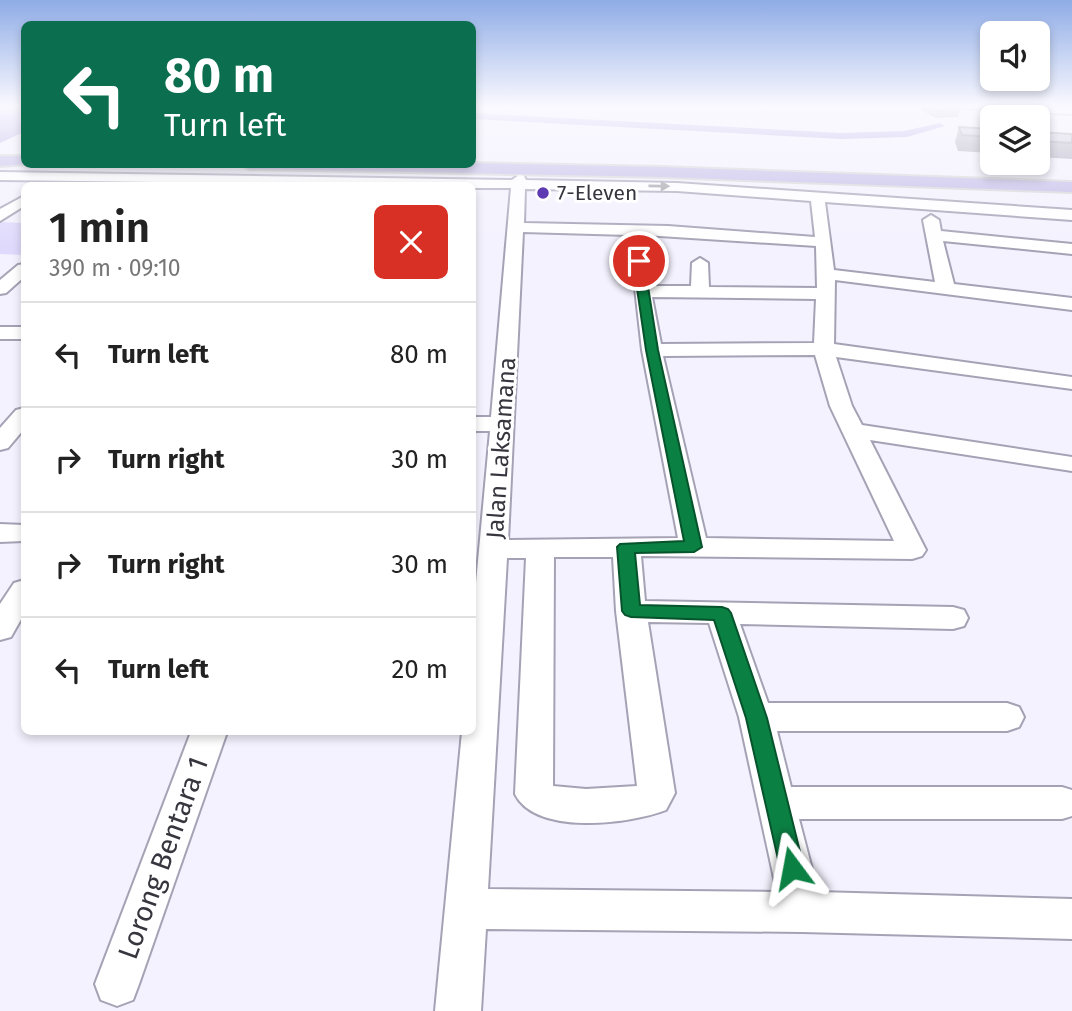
<!DOCTYPE html>
<meta charset="utf-8">
<style>
:root{--surface:#fff;--page:#f6f6f6;--text:#222;--muted:#767676;--line:#e0e0e0}
body{margin:0;font-family:"Fira Sans",sans-serif;background:var(--page);color:var(--text);height:100vh;display:flex;flex-direction:column;font-size:26px;white-space:nowrap}
*{box-sizing:border-box;margin:0}
p{font-size:23px;color:var(--muted)}
.icon{flex:none;width:38px;height:38px;fill:none;stroke:currentColor;stroke-width:2;stroke-linecap:round;stroke-linejoin:round}
.map{position:relative;flex:1;overflow:hidden}
.panel{position:absolute;left:21px;top:182px;width:455px;height:553px;display:flex;flex-direction:column;background:var(--surface);border-radius:10px;box-shadow:0 4px 10px #0003}
.panel>*{flex:none}
.top-card{position:absolute;left:21px;top:21px;width:455px;height:147px;border-radius:10px;box-shadow:0 4px 10px #0003;background:#0b6e4f;color:#fff;overflow:hidden}
.tools{position:absolute;left:980px;top:21px;display:grid;gap:14px}
.tools a{display:grid;place-items:center;width:70px;height:70px;border-radius:10px;background:var(--surface);box-shadow:0 4px 10px #0003;font-size:35px}
.pin{position:absolute;display:grid;place-items:center;width:60px;height:60px;color:#fff;margin:-30px;border:4px solid #fff;border-radius:50%;box-shadow:0 2px 7px #0007}
.me{position:absolute;width:77px;margin:-38px;rotate:347deg;stroke-linejoin:round;filter:drop-shadow(0 0 5px #0008)}
.turn{display:flex;align-items:center;gap:24px;height:147px;padding:0 28px;font-size:32px}
.turn .icon{width:91px;height:91px;stroke-width:2.5}
.turn b{display:block;font-size:49px;line-height:60px}
.round{display:grid;place-items:center;flex:none;width:74px;height:74px;border-radius:10px;background:var(--page)}
.summary{display:flex;align-items:center;justify-content:space-between;height:119px;padding:0 28px}
h1{font-size:42px;font-weight:600;line-height:52px}
ul{padding:0;list-style:none}
li{display:flex;align-items:center;gap:21px;height:105px;padding:0 28px;border-top:2px solid var(--line)}
li div{flex:1}
li b{display:block;font-size:26px}
li em{font-style:normal}
.map>svg:first-child{display:block}
</style>
<div class="map">
<svg width="1072" height="1011" viewBox="0 0 1072 1011">
<rect width="100%" height="100%" fill="#f3f2fe"/>
<polygon fill="#dfdafc" points="0,222 24,223 24,255 0,254"/>
<polygon fill="#aba0e2" points="0,105 24,105 24,132 0,143"/>
<g fill="none" stroke-linecap="round" stroke-linejoin="round">
<polygon fill="#aba0e2" fill-rule="evenodd" points="472,113 841,133 904,131 940,123 945,126 907,137 841,139 472,119"/>
<defs>
<g id="minor">
<polygon points="955,105 1072,108 1072,114 960,108"/>
<path d="M0,172L512,180L519,175L524,176L526,180L677,183L1072,210V220L825,202L834,270L935,282L923,220L931,215L939,220L941,231L1072,244V254L943,241L954,284L1072,298V310L835,280L834,344L1072,377V389L836,357L852,406L862,425L1072,457V471L870,440L926,550L922,556L912,559L641,556L645,601L953,607L964,610L968,618L964,626L953,629L740,624L768,703H1007L1019,707L1024,717L1019,727L1007,731H777L791,787H1062L1072,790V816L1062,819H799L818,892L1072,899V939L802,932L486,929L481,1011H435L462,732H472V626L490,431H472V417H491L511,188H472V186L0,180ZM525,189L677,191L811,201L815,237L668,226L524,223ZM523,232L629,235L642,350L678,538L508,540ZM644,235L816,246L817,288L709,287L708,263L700,258L692,263L691,286H651ZM652,297L816,299L814,343L661,344ZM815,355L830,406L894,541L706,538L663,356ZM554,557H613L616,611L637,786L586,789L553,786ZM507,558H526L515,794C536,836 630,824 666,810L675,793L648,622L709,623L739,717L777,892L488,889Z"/>
<polygon points="24,196 24,206 0,221 0,209"/>
<polygon points="24,264 24,277 6,293 0,294 0,280 18,265"/>
<rect x="0" y="327" width="24" height="12"/>
<polygon points="24,408 24,429 8,448 0,450 0,428 16,410"/>
<polygon points="0,524 24,525 24,541 0,542"/>
<polygon points="24,580 24,614 11,637 0,640 0,604 14,583"/>
<polygon points="191,732 227,732 139,984 133,1000 117,1006 101,1000 95,984"/>
</g>
<g id="major">
<polygon points="0,156 24,156 24,164 30,164 0,166"/>
<polygon points="472,163 663,167 1072,182 1072,192 663,177 249,169 241,164"/>
</g>
</defs>
<use href="#minor" stroke="#a5a2b5" stroke-width="4"/>
<use href="#major" stroke="#d3d3d4" stroke-width="4"/>
<use href="#minor" fill="#fff" fill-rule="evenodd"/>
<use href="#major" fill="#beb5e5" fill-rule="evenodd"/>
</g>
<g fill="#a09daf">
<polygon points="922,105 949,105 960,110 958,117 936,118 921,110"/>
<polygon points="959,127 992,129 992,153 958,151 955,142"/>
<polygon points="1038,132 1072,134 1072,159 1038,157"/>
</g>
<g fill="#bab7cb" stroke="#82808e" stroke-width="2">
<polygon points="927,105 949,105 960,110 938,111"/>
<polygon points="959,127 992,129 992,137 962,135"/>
<polygon points="1038,132 1072,134 1072,143 1038,141"/>
</g>
<defs><path id="oneway-solid" d="M-6-.8H1V-3.2L6.5 0L1 3.2V.8H-6Z" transform="scale(1.75)"/></defs>
<use fill="#9b9a9e" href="#oneway-solid" transform="translate(659 186) rotate(1)"/>
<linearGradient id="sky" x2="0" y2="1"><stop stop-color="#8face6"/><stop offset="0.43" stop-color="#faf9ff"/><stop offset="1" stop-color="#faf9ff" stop-opacity="0"/></linearGradient>
<rect width="1072" height="247" fill="url(#sky)"/>
<polygon fill="#0b8043" stroke="#07532c" stroke-width="2" points="639,258 644,261 658,350 702,547 694,552 635,553 640,605 722,607 728,609 731,613 767,718 804,868 801,876 792,880 783,876 780,868 746,718 714,620 631,617 625,615 622,611 617,547 620,544 684,541 646,350 633,261"/>
<circle fill="#5e3ab2" stroke="#fff" stroke-width="2.5" cx="543" cy="193" r="7"/>
<g text-anchor="middle" dominant-baseline="central" stroke-width="6" stroke-linejoin="round" paint-order="stroke">
<g font-size="21" fill="#37353d" stroke="#fff" text-anchor="start">
<text x="557" y="193">7-Eleven</text>
</g>
<g font-size="24" fill="#37353d" stroke="#fff">
<text transform="translate(501 448) rotate(-86)">Jalan Laksamana</text>
</g>
<g font-size="28" fill="#37353d" stroke="#fff">
<text transform="translate(163 858) rotate(-70)">Lorong Bentara 1</text>
</g>
</g>
</svg>
<div class="tools">
<a><svg class="icon" aria-label="sound" viewBox="0 0 24 24"><path d="M4 9h4l5-4v14l-5-4H4zM17 9q2 3 0 6"/></svg></a>
<a><svg class="icon" aria-label="layers" viewBox="0 0 24 24"><path d="M12 4l9 5-9 5-9-5zM3 14l9 5 9-5"/></svg></a>
</div>
<div class="pin" style="left:639px;top:261px;background:#d93025"><svg class="icon" aria-label="arrive" viewBox="0 0 24 24"><path d="M6 21V4h12l-3 4 3 4H6"/></svg></div>
<svg class="me" style="left:792px;top:868px" viewBox="-20 -20 40 40"><path d="M0-17L14 15 0 8-14 15z" fill="#0b8043" stroke="#fff" stroke-width="4"/></svg>
<div class="top-card">
<div class="turn"><svg class="icon" aria-label="left" viewBox="0 0 24 24"><path d="M17 20v-9H6M10 6l-5 5 5 5"/></svg><div><b>80 m</b>Turn left</div></div>
</div>
<section class="panel">
<div class="summary"><div><h1>1 min</h1><p>390 m · 09:10</p></div><a class="round" style="background:#d93025;color:#fff"><svg class="icon" aria-label="close" viewBox="0 0 24 24"><path d="M6 6l12 12M18 6L6 18"/></svg></a></div>
<ul>
<li><svg class="icon" aria-label="left" viewBox="0 0 24 24"><path d="M17 20v-9H6M10 6l-5 5 5 5"/></svg><div><b>Turn left</b></div><em>80 m</em></li>
<li><svg class="icon" aria-label="right" viewBox="0 0 24 24"><path d="M7 20v-9h11M14 6l5 5-5 5"/></svg><div><b>Turn right</b></div><em>30 m</em></li>
<li><svg class="icon" aria-label="right" viewBox="0 0 24 24"><path d="M7 20v-9h11M14 6l5 5-5 5"/></svg><div><b>Turn right</b></div><em>30 m</em></li>
<li><svg class="icon" aria-label="left" viewBox="0 0 24 24"><path d="M17 20v-9H6M10 6l-5 5 5 5"/></svg><div><b>Turn left</b></div><em>20 m</em></li>
</ul>
</section>
</div>
